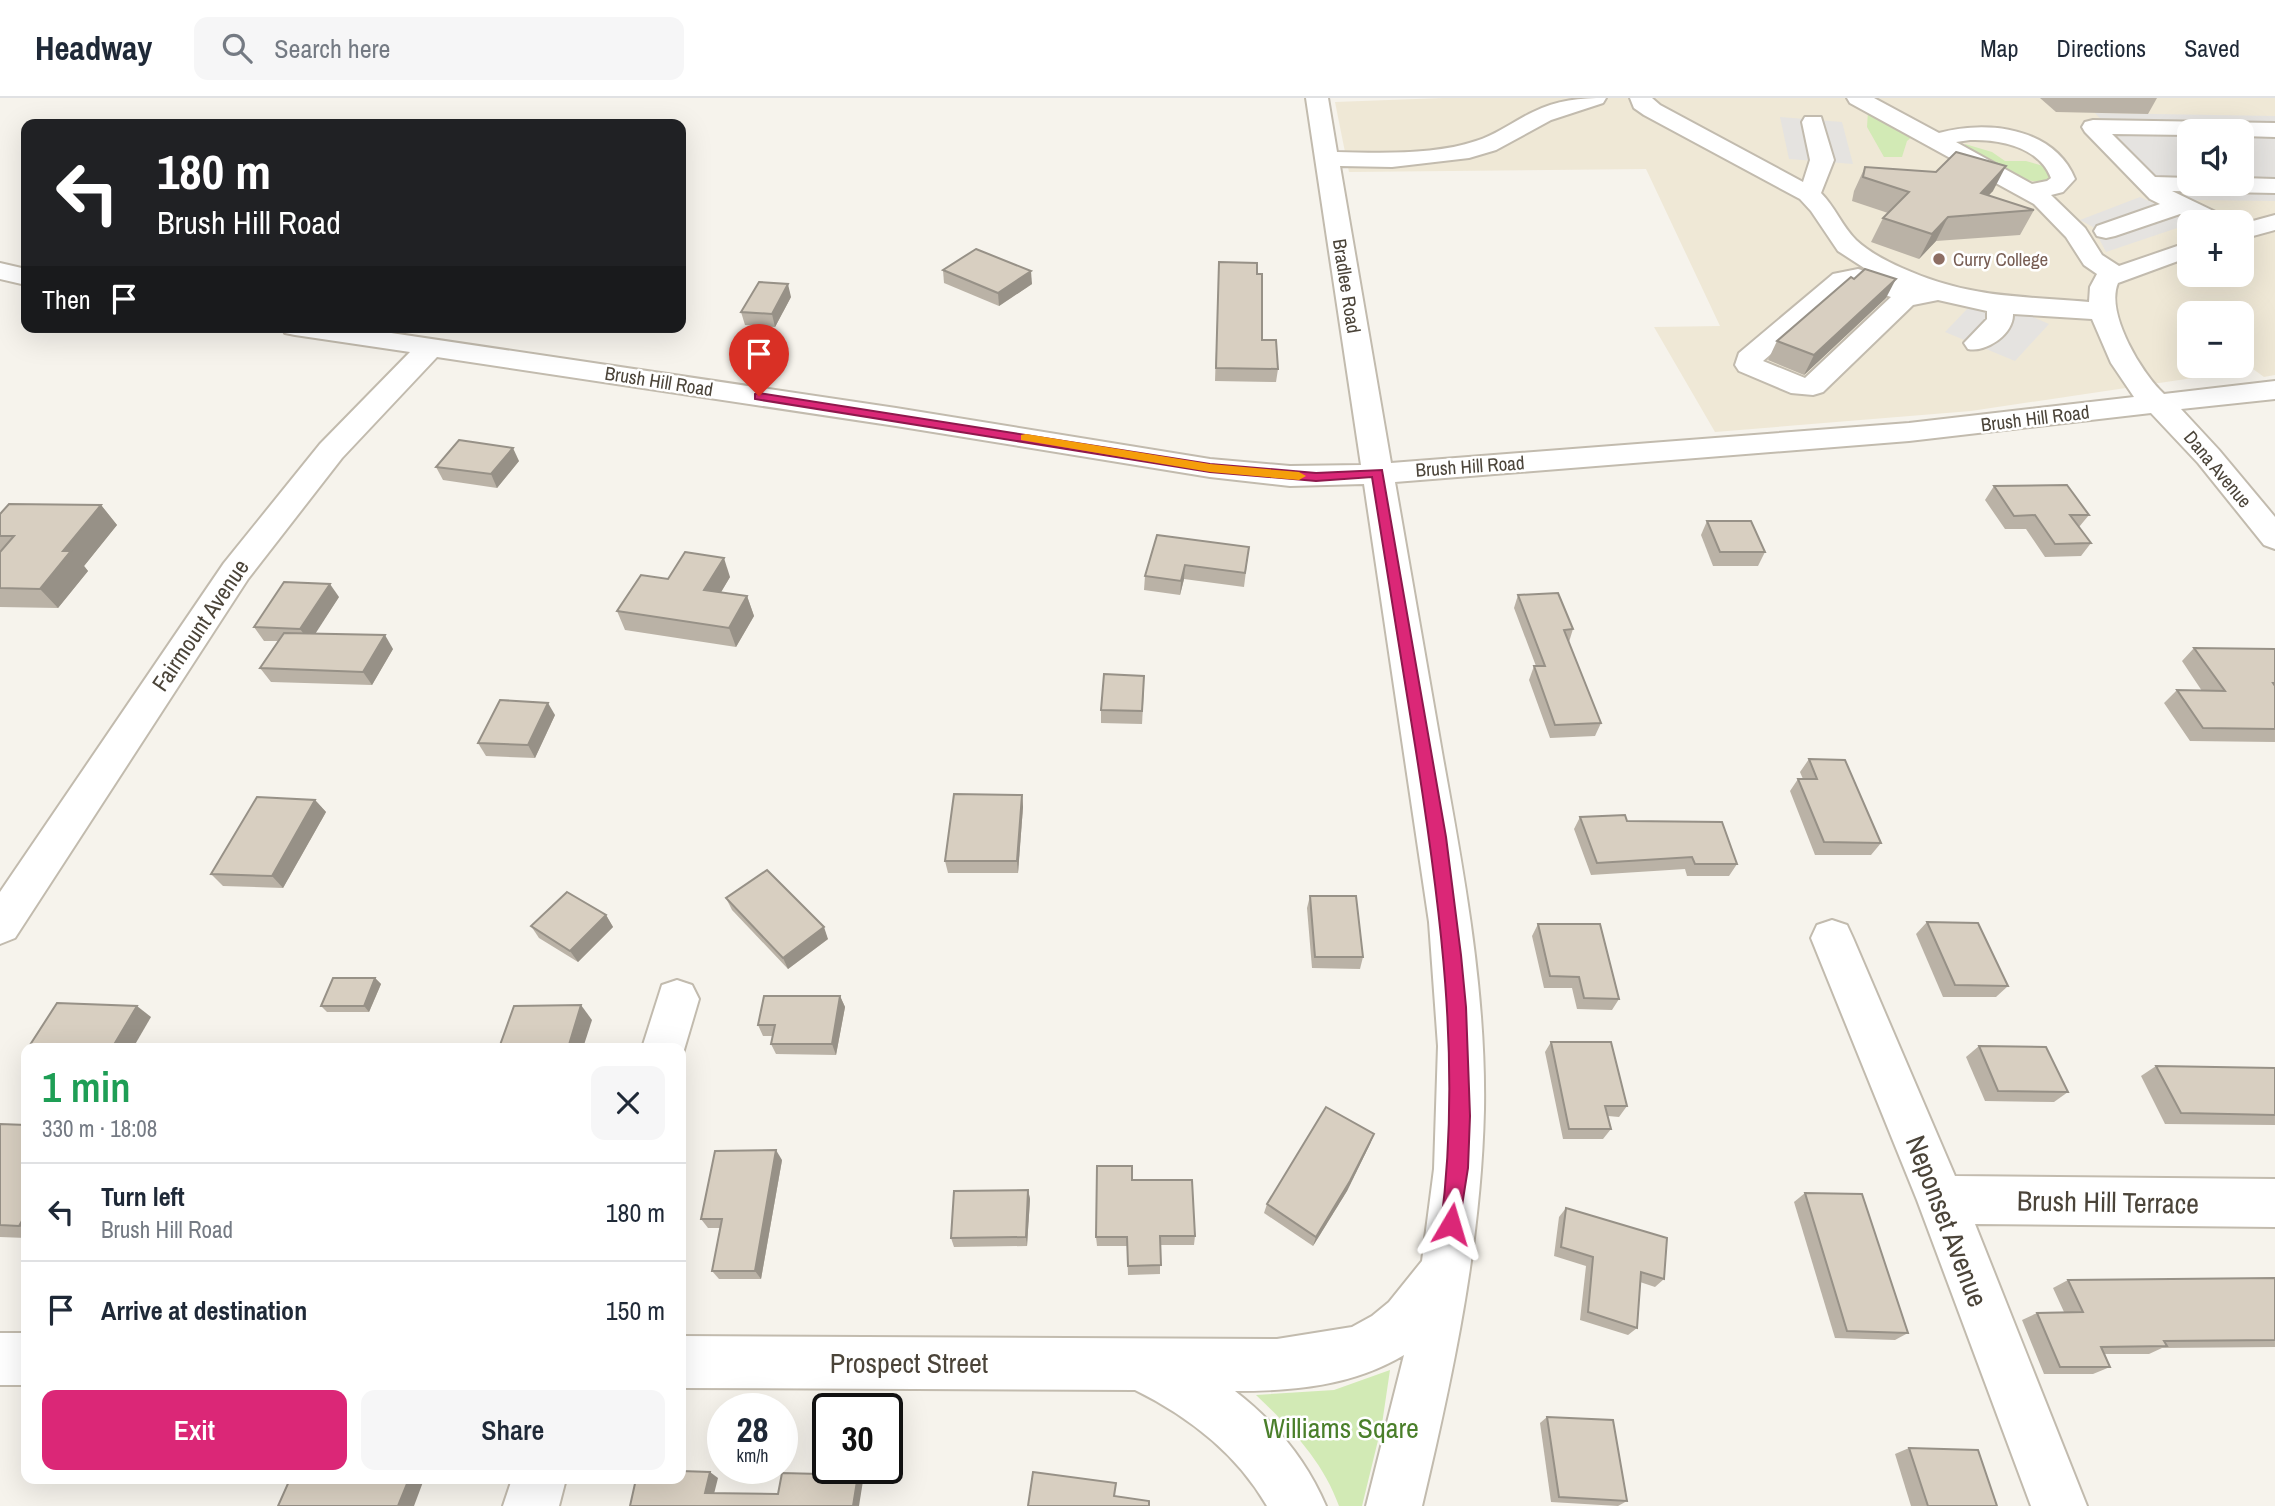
<!DOCTYPE html>
<meta charset="utf-8">
<style>
:root{--surface:#fff;--page:#f6f6f7;--text:#1f2937;--muted:#747a83;--line:#e0e1e3;--accent:#db2777}
body{margin:0;font-family:"Archivo Narrow",sans-serif;background:var(--page);color:var(--text);height:100vh;display:flex;flex-direction:column;font-size:26px;white-space:nowrap}
*{box-sizing:border-box;margin:0}
p{font-size:23px;color:var(--muted)}
.icon{flex:none;width:38px;height:38px;fill:none;stroke:currentColor;stroke-width:2;stroke-linecap:round;stroke-linejoin:round}
.map{position:relative;flex:1;overflow:hidden}
.drawer{position:absolute;left:21px;top:945px;width:665px;height:441px;display:flex;flex-direction:column;background:var(--surface);border-radius:14px;box-shadow:0 7px 28px #0002}
.drawer>*{flex:none}
.top-card{position:absolute;left:21px;top:21px;width:665px;height:214px;border-radius:14px;box-shadow:0 7px 28px #0002;background:#202124;color:#fff;overflow:hidden}
.buttons{position:absolute;left:2177px;top:21px;display:grid;gap:14px}
.buttons a{display:grid;place-items:center;width:77px;height:77px;border-radius:14px;background:var(--surface);box-shadow:0 7px 28px #0002;font-size:35px}
.speed{position:absolute;left:707px;top:1295px;display:flex;gap:14px;font-size:35px;font-weight:700;text-align:center}
.speed>*{display:grid;place-content:center;width:91px;height:91px;border-radius:50%;background:var(--surface);box-shadow:0 7px 28px #0002;line-height:1}
.speed small{font-size:18px;font-weight:400}
.speed .limit{border:4px solid #111;border-radius:10px;background:#fff;color:#111}
.pin{position:absolute;display:grid;place-items:center;width:60px;height:60px;color:#fff;margin:-72px -30px;border-radius:50% 50% 50% 0;rotate:-45deg;box-shadow:0 0 7px #0007}
.pin .icon{rotate:45deg}
.me{position:absolute;width:77px;margin:-38px;rotate:7deg;stroke-linejoin:round;filter:drop-shadow(0 0 5px #0008)}
.turn{display:flex;align-items:center;gap:24px;height:147px;padding:0 21px;font-size:32px}
.turn .icon{width:91px;height:91px;stroke-width:2.5}
.turn b{display:block;font-size:49px;line-height:60px}
.then{display:flex;align-items:center;height:66px;padding:0 21px;background:#0003;gap:14px;font-size:26px}
.round{display:grid;place-items:center;flex:none;width:74px;height:74px;border-radius:14px;background:var(--page)}
.head{display:flex;align-items:center;justify-content:space-between;height:119px;padding:0 21px}
h1{font-size:42px;font-weight:600;line-height:52px;color:#1e9e55}
.action{display:flex;gap:14px;margin-top:auto;padding:14px 21px}
.action a{flex:1;height:80px;border-radius:14px;background:var(--accent);color:#fff;font-size:28px;font-weight:600;line-height:80px;text-align:center}
.action a+a{background:var(--page);color:var(--text)}
ul{padding:0;list-style:none}
li{display:flex;align-items:center;gap:21px;height:98px;padding:0 21px;border-top:2px solid var(--line)}
li div{flex:1}
li b{display:block;font-size:26px}
li em{font-style:normal}
header{display:flex;align-items:center;gap:42px;box-sizing:border-box;height:98px;padding:0 35px;background:var(--surface);border-bottom:2px solid var(--line)}
header strong{font-size:33px}
nav{display:flex;gap:38px;margin-inline-start:auto;font-size:24px}
.search{width:490px;height:63px;background:var(--page);display:flex;align-items:center;gap:18px;box-sizing:border-box;padding:0 24px;border-radius:14px;color:var(--muted);font-size:26px}
.map>svg:first-child{display:block}
</style>
<header>
<strong>Headway</strong>
<div class="search"><svg class="icon" aria-label="search" viewBox="0 0 24 24"><circle cx="10" cy="10" r="6"/><path d="M15 15l6 6"/></svg>Search here</div>
<nav><a>Map</a><a>Directions</a><a>Saved</a></nav>
</header>
<div class="map">
<svg width="2275" height="1408" viewBox="0 0 2275 1408">
<rect width="100%" height="100%" fill="#f6f3ec"/>
<path fill="#efe8d6" fill-rule="evenodd" d="M1443,0H2275V277L2264,279L2253,271L1971,313L1715,334L1654,229L1720,228L1646,71L1349,74L1335,4ZM2189,33H2242V86H2189ZM2189,124H2242V177H2189ZM2189,215H2242V268H2189Z"/>
<g fill="#d2eab5">
<polygon points="1868,13 1914,37 1907,43 1902,59 1884,59 1867,29"/>
<path d="M1965,46L1992,54L2005,63H2026L2047,69L2052,80C2030,94 1986,62 1966,51Z"/>
<path d="M1390,1272L1382,1326L1362,1408H1339C1323,1363 1290,1329 1256,1297L1334,1292Z"/>
</g>
<g fill="#e5e3e0" fill-rule="evenodd">
<path d="M2095,15L2275,18V103L2190,102L2180,92L2156,79ZM2189,33H2242V86H2189Z"/>
<polygon points="1780,19 1842,24 1853,66 1789,61"/>
<polygon points="2140,99 2180,117 2183,128 2106,154 2093,129 2080,122"/>
<polygon points="1969,209 2033,219 2049,226 2015,263 1945,234"/>
</g>
<g fill="none" stroke-linecap="round" stroke-linejoin="round">
<defs>
<g id="minor">
<path d="M1306,0H1328L1337,54C1380,55 1435,57 1476,43C1496,37 1514,23 1533,14C1557,2 1580,0 1606,0L1603,5L1551,22L1496,52L1469,60L1392,69L1340,68L1391,365L1909,325L2134,299L2111,265L2092,221L2013,216C2014,236 1986,255 1968,251L1964,245L1987,221V213L1938,202L1913,207L1823,294L1813,297L1791,295L1739,273L1735,267L1739,255L1833,176L1858,171L1872,175L1838,153L1811,113L1800,101L1644,17L1634,10L1630,0H1652L1660,7L1803,84L1810,62L1802,24L1805,19H1821L1834,62L1821,95C1835,109 1842,128 1856,142C1869,154 1886,163 1902,170C1968,200 2019,198 2089,204L2090,189L2097,176L2084,167L2066,139L2034,106L1850,5L1847,0H1874L1939,35C1986,22 2054,29 2075,81L2063,94L2051,97L2085,130L2102,157L2119,168L2189,144V159L2118,185C2105,215 2142,276 2164,296L2275,283V301L2181,311L2219,352L2275,419V451L2264,447L2198,365L2151,315L1909,343L1395,384C1411,476 1427,568 1443,660C1464,776 1486,894 1484,1012C1481,1146 1453,1277 1422,1408H1366L1404,1257C1352,1288 1294,1293 1235,1293C1275,1324 1306,1361 1326,1408H1267C1237,1356 1188,1318 1135,1292L681,1290V1238L1277,1241L1352,1229L1372,1218L1389,1204L1422,1163L1434,1071L1438,948L1429,824L1364,386L1290,388L1210,379L896,328L437,259L342,360L248,481L15,840L0,846V794L224,465L320,346L410,254L295,237L285,235L282,229H351L896,310L1210,361L1290,368L1361,367ZM1970,42C2000,41 2039,49 2051,80L2047,83L2032,86L1956,44ZM1856,187L1891,199L1805,280L1763,263L1850,188Z"/>
<polygon points="2093,22 2275,25 2275,39 2242,38 2242,33 2189,33 2189,37 2112,36 2155,79 2189,80 2189,86 2242,86 2242,80 2275,81 2275,95 2172,93 2226,119 2229,124 2198,124 2180,116 2115,138 2106,140 2097,138 2094,133 2097,128 2160,106 2150,101 2085,34 2082,29 2085,24"/>
<polygon points="2275,117 2275,132 2242,141 2242,126"/>
<polygon points="0,165 26,171 26,187 0,181"/>
<polygon points="1832,822 1847,827 1853,840 1955,1078 2275,1081 2275,1129 1975,1126 2087,1408 2031,1408 1917,1102 1811,840 1817,827"/>
<polygon points="677,882 692,887 699,901 681,962 681,950 642,950 662,887"/>
<rect x="0" y="1235" width="26" height="52"/>
<polygon points="512,1381 566,1381 559,1408 503,1408"/>
</g>
</defs>
<use href="#minor" stroke="#c2bbae" stroke-width="4"/>
<use href="#minor" fill="#fff" fill-rule="evenodd"/>
</g>
<g fill="#bab2a6">
<polygon points="2040,0 2157,0 2148,16 2056,14"/>
<polygon points="1865,69 1936,74 1993,93 1988,97 2034,112 2020,137 1936,143 1919,161 1871,144 1883,120 1888,115 1852,103 1854,93"/>
<polygon points="1219,164 1257,176 1262,242 1278,271 1276,284 1215,283"/>
<polygon points="943,172 1032,186 999,208 944,185"/>
<polygon points="791,199 775,229 745,227 741,214"/>
<polygon points="1886,200 1804,277 1768,262 1777,243"/>
<polygon points="519,363 497,390 443,382 436,369"/>
<polygon points="1994,388 2089,417 2079,429 2091,445 2081,458 2045,459 2026,431 2005,431 1985,402"/>
<polygon points="101,407 117,427 84,468 88,473 58,510 0,509 0,416"/>
<polygon points="1707,423 1765,454 1758,468 1713,468 1701,437"/>
<polygon points="1249,449 1244,489 1184,481 1180,497 1144,492 1145,478"/>
<polygon points="730,479 721,494 747,498 754,518 736,549 625,532 617,513 668,481"/>
<polygon points="1518,497 1573,531 1569,544 1601,625 1595,638 1550,640 1529,582 1534,568 1536,568 1514,510"/>
<polygon points="339,499 315,535 393,551 372,587 271,584 260,570 278,543 264,543 254,529"/>
<polygon points="2194,550 2275,551 2275,644 2190,643 2164,605 2177,592 2202,593 2182,563"/>
<polygon points="1144,591 1142,626 1101,625 1101,612"/>
<polygon points="555,617 535,660 486,658 478,645"/>
<polygon points="1809,661 1881,745 1871,757 1815,757 1790,693 1798,681 1803,681 1800,674"/>
<polygon points="1022,697 1023,709 1018,775 948,775 945,763"/>
<polygon points="315,702 326,714 283,790 223,788 211,776"/>
<polygon points="1580,719 1627,723 1737,766 1729,778 1687,778 1685,771 1591,777 1574,731"/>
<polygon points="1310,798 1363,859 1360,871 1312,870 1307,810"/>
<polygon points="726,800 828,841 788,871 732,812"/>
<polygon points="606,817 613,829 578,864 539,840 531,828"/>
<polygon points="1927,824 2008,888 1996,899 1943,899 1916,836"/>
<polygon points="1538,826 1619,901 1612,912 1577,911 1572,890 1544,890 1532,838"/>
<polygon points="375,880 381,886 369,914 327,914 321,908"/>
<polygon points="840,898 845,909 836,957 776,956 771,946 773,938 763,938 758,927"/>
<polygon points="1551,944 1627,1008 1619,1019 1608,1018 1611,1031 1603,1041 1563,1041 1545,954"/>
<polygon points="1979,948 2068,994 2054,1004 1985,1003 1966,959"/>
<polygon points="2156,968 2275,970 2275,1027 2165,1026 2141,978"/>
<polygon points="0,1026 26,1027 26,1140 0,1139"/>
<polygon points="1374,1036 1370,1046 1347,1093 1313,1148 1264,1115 1267,1106"/>
<polygon points="782,1062 761,1181 719,1181 712,1173 720,1130 708,1130 701,1121"/>
<polygon points="1132,1082 1195,1138 1194,1147 1160,1147 1160,1176 1128,1177 1127,1148 1097,1148 1096,1139"/>
<polygon points="1028,1092 1030,1101 1027,1148 954,1149 951,1140"/>
<polygon points="1805,1095 1908,1235 1895,1242 1835,1240 1794,1104"/>
<polygon points="1566,1110 1664,1181 1655,1189 1640,1184 1637,1230 1628,1237 1580,1222 1586,1168 1554,1158 1559,1119"/>
<polygon points="2275,1180 2275,1249 2162,1250 2149,1256 2105,1256 2110,1269 2093,1276 2044,1276 2022,1222 2037,1215 2064,1214 2053,1190 2068,1182"/>
<polygon points="1547,1319 1627,1403 1618,1408 1551,1404 1540,1325"/>
<polygon points="1909,1350 1997,1408 1911,1408 1895,1356"/>
</g>
<g fill="#979187">
<polygon points="2006,68 1993,93 1968,119 1981,95"/>
<polygon points="1948,119 1936,143 1919,161 1932,136"/>
<polygon points="1031,173 1032,186 999,208 998,195"/>
<polygon points="1896,181 1886,200 1804,277 1814,257"/>
<polygon points="788,186 791,199 775,229 772,216"/>
<polygon points="513,350 519,363 497,390 491,376"/>
<polygon points="101,407 117,427 84,468 88,473 58,510 40,491 63,453"/>
<polygon points="724,460 730,479 711,511 704,492"/>
<polygon points="1185,467 1184,481 1180,497 1181,483"/>
<polygon points="330,486 339,499 310,544 300,531"/>
<polygon points="747,498 754,518 736,549 729,530"/>
<polygon points="385,537 393,551 372,587 363,574"/>
<polygon points="548,605 555,617 535,660 528,647"/>
<polygon points="1022,697 1023,709 1018,775 1017,763"/>
<polygon points="315,702 326,714 283,790 272,778"/>
<polygon points="606,817 613,829 578,864 570,853"/>
<polygon points="824,829 828,841 788,871 783,860"/>
<polygon points="375,880 381,886 369,914 364,908"/>
<polygon points="840,898 845,909 836,957 832,946"/>
<polygon points="581,907 592,922 583,950 568,950"/>
<polygon points="137,908 151,919 133,950 112,950"/>
<polygon points="1374,1036 1370,1046 1347,1093 1313,1148 1316,1139"/>
<polygon points="776,1052 782,1062 761,1181 755,1173"/>
<polygon points="1028,1092 1030,1101 1027,1148 1026,1139"/>
<polygon points="26,1116 26,1131 19,1128"/>
<polygon points="710,1374 718,1380 713,1400 705,1395"/>
<polygon points="858,1377 863,1383 859,1408 853,1408"/>
<polygon points="409,1381 414,1381 423,1384 414,1408 398,1408"/>
</g>
<g fill="#d8cfc1" stroke="#979187" stroke-width="2">
<polygon points="1956,54 2006,68 1981,95 2034,112 1948,119 1932,136 1883,120 1909,94 1863,79 1865,69 1936,74"/>
<polygon points="976,151 1031,173 998,195 943,172"/>
<polygon points="1219,164 1257,165 1257,176 1262,176 1262,242 1276,242 1278,271 1216,270"/>
<polygon points="1865,171 1896,181 1814,257 1777,243 1851,179 1854,181"/>
<polygon points="759,184 788,186 772,216 741,214"/>
<polygon points="459,342 513,350 491,376 436,369"/>
<polygon points="2067,387 2089,417 2070,417 2091,445 2055,446 2035,417 2014,418 1994,388"/>
<polygon points="9,406 101,407 63,453 71,453 40,491 0,490 0,454 14,438 0,438 0,416"/>
<polygon points="1707,423 1751,423 1765,454 1720,454"/>
<polygon points="1157,437 1249,449 1245,475 1185,467 1181,483 1145,478"/>
<polygon points="685,454 724,460 704,492 747,498 729,530 617,513 641,477 668,481"/>
<polygon points="284,484 330,486 300,531 254,529"/>
<polygon points="1558,495 1573,531 1564,532 1601,625 1555,627 1534,568 1545,568 1518,497"/>
<polygon points="284,535 385,537 363,574 260,570"/>
<polygon points="2194,550 2275,551 2275,585 2273,585 2275,588 2275,631 2203,630 2177,592 2225,593"/>
<polygon points="1104,576 1144,578 1142,613 1101,612"/>
<polygon points="500,602 548,605 528,647 478,645"/>
<polygon points="1809,661 1845,662 1881,745 1824,744 1798,681 1817,681"/>
<polygon points="954,696 1022,697 1017,763 945,763"/>
<polygon points="257,699 315,702 272,778 211,776"/>
<polygon points="1625,717 1627,723 1722,724 1737,766 1695,766 1692,759 1597,765 1580,719"/>
<polygon points="767,772 824,829 783,860 726,800"/>
<polygon points="567,794 606,817 570,853 531,828"/>
<polygon points="1310,798 1356,798 1363,859 1315,859"/>
<polygon points="1927,824 1978,825 2008,888 1955,887"/>
<polygon points="1538,826 1600,826 1619,901 1584,900 1579,879 1550,878"/>
<polygon points="333,880 375,880 364,908 321,908"/>
<polygon points="764,898 840,898 832,946 771,946 775,927 758,927"/>
<polygon points="57,905 137,908 112,950 28,950"/>
<polygon points="581,907 568,950 499,950 514,908"/>
<polygon points="1551,944 1611,944 1627,1008 1605,1008 1611,1031 1569,1031"/>
<polygon points="1979,948 2046,949 2068,994 1998,993"/>
<polygon points="2156,968 2275,970 2275,1017 2181,1015"/>
<polygon points="1326,1009 1374,1036 1350,1083 1316,1139 1267,1106"/>
<polygon points="0,1026 26,1027 26,1116 19,1128 0,1127"/>
<polygon points="776,1052 755,1173 712,1173 722,1121 701,1121 715,1053"/>
<polygon points="1097,1068 1132,1068 1132,1082 1192,1082 1195,1138 1160,1138 1161,1167 1128,1168 1127,1139 1096,1139"/>
<polygon points="1028,1092 1026,1139 951,1140 954,1093"/>
<polygon points="1805,1095 1862,1096 1908,1235 1847,1233"/>
<polygon points="1566,1110 1667,1140 1664,1181 1641,1174 1637,1230 1588,1214 1593,1159 1561,1149"/>
<polygon points="2275,1180 2275,1242 2164,1243 2167,1248 2101,1249 2110,1269 2060,1269 2037,1215 2083,1214 2068,1182"/>
<polygon points="1547,1319 1613,1322 1627,1403 1559,1399"/>
<polygon points="1909,1350 1978,1352 1997,1408 1928,1408"/>
<polygon points="681,1373 710,1374 705,1395 778,1396 782,1375 858,1377 853,1408 630,1408 636,1381 681,1381"/>
<polygon points="1033,1374 1116,1385 1114,1398 1149,1403 1149,1408 1028,1408"/>
<polygon points="290,1381 409,1381 398,1408 278,1408"/>
</g>
<path fill="#db2777" stroke="#8e194d" stroke-width="2" d="M759,295L1210,366L1316,375L1382,372L1446,739L1461,857L1466,909L1470,1018L1468,1070L1458,1133L1451,1136L1444,1133L1441,1126C1462,966 1440,805 1415,647C1400,557 1386,468 1372,379L1316,383L1210,374L755,301V296Z"/>
<polygon fill="#f59e0b" points="1026,336 1210,366 1299,374 1306,378 1299,382 1210,374 1021,342 1021,337"/>
<circle fill="#8d6e63" stroke="#fff" stroke-width="2.5" cx="1939" cy="161" r="7"/>
<g text-anchor="middle" dominant-baseline="central" stroke-width="5" stroke-linejoin="round" paint-order="stroke">
<g font-size="19" fill="#785e54" stroke="#fff" text-anchor="start">
<text x="1953" y="161">Curry College</text>
</g>
<g font-size="19" fill="#4b4439" stroke="#fff">
<text transform="translate(1347 188) rotate(81)">Bradlee Road</text>
<text transform="translate(659 283) rotate(9)">Brush Hill Road</text>
<text transform="translate(2035 320) rotate(-7)">Brush Hill Road</text>
<text transform="translate(1470 368) rotate(-4)">Brush Hill Road</text>
<text transform="translate(2218 371) rotate(50)">Dana Avenue</text>
</g>
<g font-size="23" fill="#4b4439" stroke="#fff">
<text transform="translate(200 527) rotate(-56)">Fairmount Avenue</text>
</g>
<g font-size="28" fill="#4b4439" stroke="#fff">
<text transform="translate(2108 1104) rotate(1)">Brush Hill Terrace</text>
<text transform="translate(1947 1123) rotate(69)">Neponset Avenue</text>
<text x="909" y="1265">Prospect Street</text>
</g>
<g font-size="28" fill="#4a7f2a" stroke="#fff">
<text x="1341" y="1330">Williams Sqare</text>
</g>
</g>
</svg>
<div class="buttons">
<a><svg class="icon" aria-label="sound" viewBox="0 0 24 24"><path d="M4 9h4l5-4v14l-5-4H4zM17 9q2 3 0 6"/></svg></a>
<a>+</a>
<a>−</a>
</div>
<div class="speed"><div>28<small>km/h</small></div><div class="limit">30</div></div>
<div class="pin" style="left:759px;top:298px;background:#d93025"><svg class="icon" aria-label="arrive" viewBox="0 0 24 24"><path d="M6 21V4h12l-3 4 3 4H6"/></svg></div>
<svg class="me" style="left:1451px;top:1126px" viewBox="-20 -20 40 40"><path d="M0-17L14 15 0 8-14 15z" fill="#db2777" stroke="#fff" stroke-width="4"/></svg>
<div class="top-card">
<div class="turn"><svg class="icon" aria-label="left" viewBox="0 0 24 24"><path d="M17 20v-9H6M10 6l-5 5 5 5"/></svg><div><b>180 m</b>Brush Hill Road</div></div>
<div class="then">Then<svg class="icon" aria-label="arrive" viewBox="0 0 24 24"><path d="M6 21V4h12l-3 4 3 4H6"/></svg></div>
</div>
<section class="drawer">
<div class="head"><div><h1>1 min</h1><p>330 m · 18:08</p></div><a class="round"><svg class="icon" aria-label="close" viewBox="0 0 24 24"><path d="M6 6l12 12M18 6L6 18"/></svg></a></div>
<ul>
<li><svg class="icon" aria-label="left" viewBox="0 0 24 24"><path d="M17 20v-9H6M10 6l-5 5 5 5"/></svg><div><b>Turn left</b><p>Brush Hill Road</p></div><em>180 m</em></li>
<li><svg class="icon" aria-label="arrive" viewBox="0 0 24 24"><path d="M6 21V4h12l-3 4 3 4H6"/></svg><div><b>Arrive at destination</b></div><em>150 m</em></li>
</ul>
<div class="action"><a>Exit</a><a>Share</a></div>
</section>
</div>
